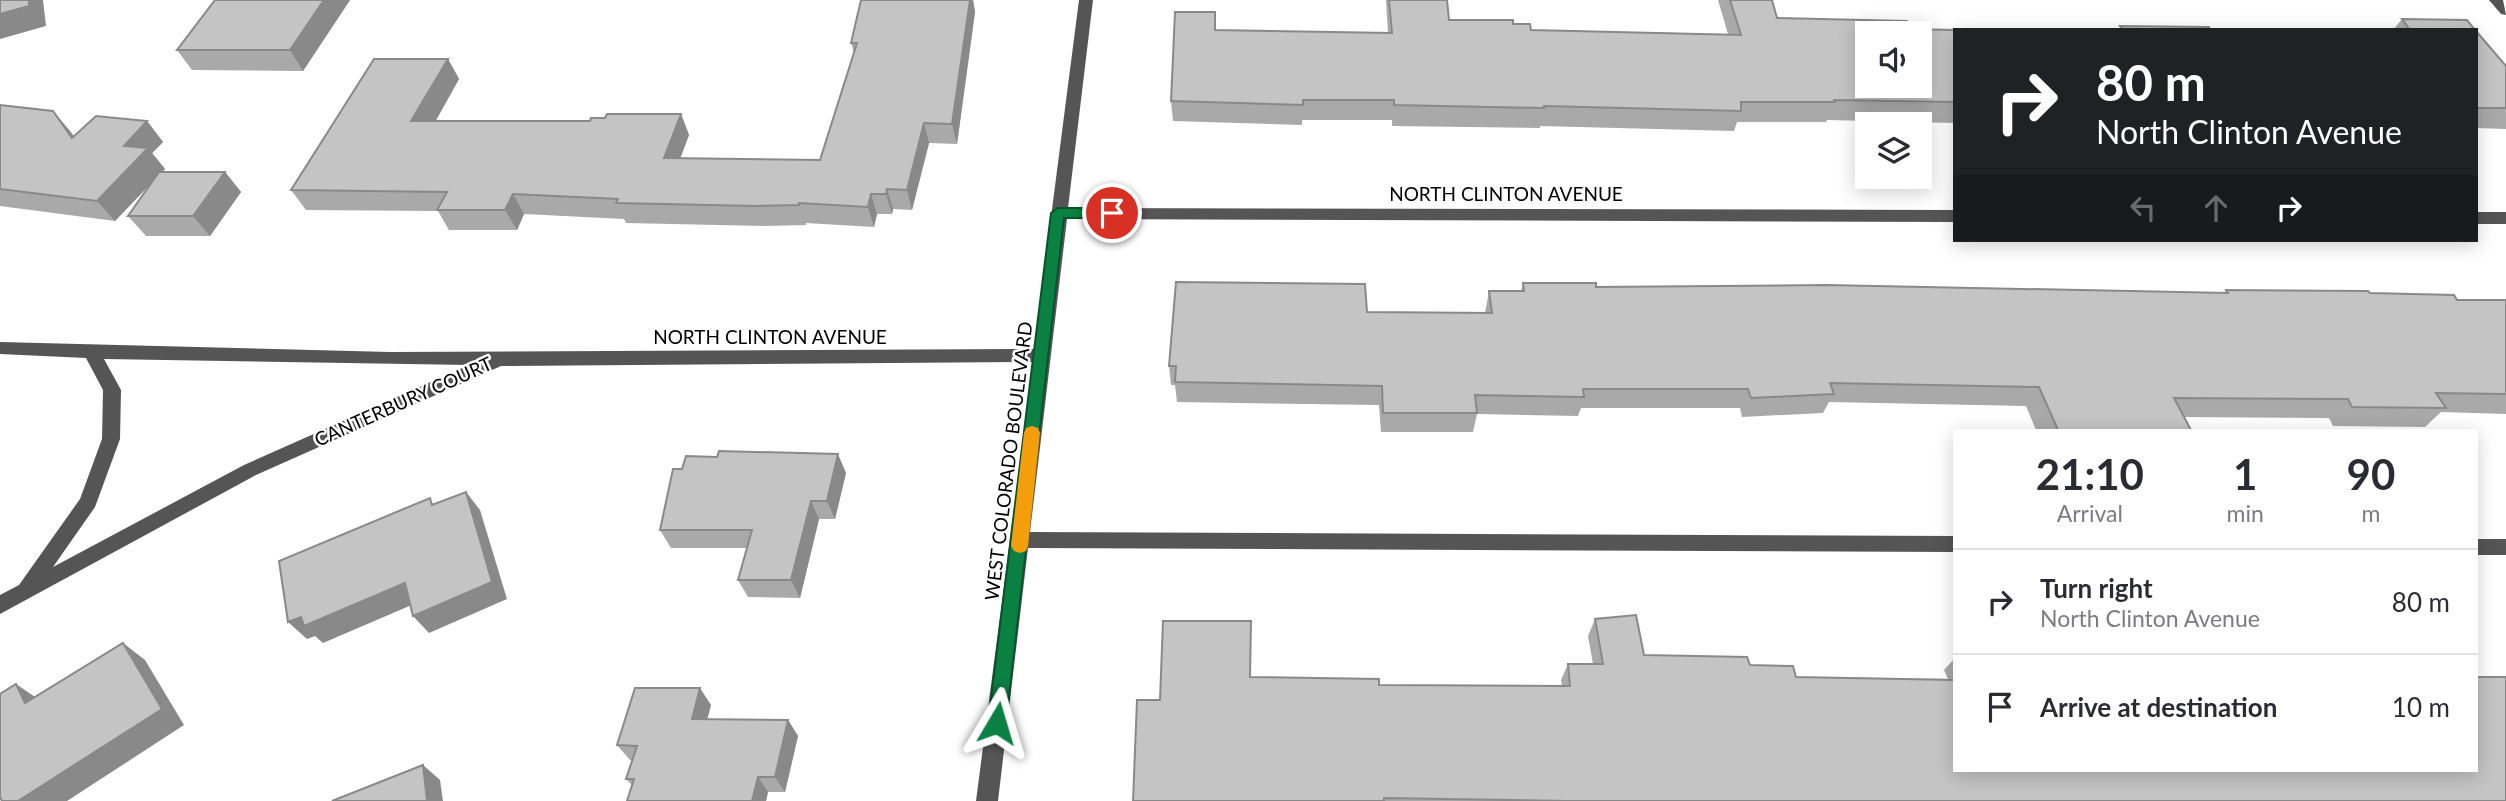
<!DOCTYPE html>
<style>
:root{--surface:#fff;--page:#f7f7f7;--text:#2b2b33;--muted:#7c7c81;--line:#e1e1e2}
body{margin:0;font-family:Lato,sans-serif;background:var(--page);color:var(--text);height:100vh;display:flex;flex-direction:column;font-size:26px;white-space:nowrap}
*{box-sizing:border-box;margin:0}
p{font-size:23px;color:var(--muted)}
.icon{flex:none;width:38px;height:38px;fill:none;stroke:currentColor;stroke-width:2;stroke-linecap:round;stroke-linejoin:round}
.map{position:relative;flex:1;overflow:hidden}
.sheet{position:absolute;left:1953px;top:429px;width:525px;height:343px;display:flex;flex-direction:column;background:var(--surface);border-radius:0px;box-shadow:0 4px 18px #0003}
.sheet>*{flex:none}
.guide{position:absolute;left:1953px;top:28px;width:525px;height:214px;border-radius:0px;box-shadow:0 4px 18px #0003;background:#202124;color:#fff;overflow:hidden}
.tools{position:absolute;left:1855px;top:21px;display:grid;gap:14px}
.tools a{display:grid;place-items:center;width:77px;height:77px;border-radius:0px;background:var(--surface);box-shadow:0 4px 18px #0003;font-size:35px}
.pin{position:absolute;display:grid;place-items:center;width:60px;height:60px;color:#fff;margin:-30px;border:4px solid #fff;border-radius:50%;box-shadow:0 2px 7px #0007}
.me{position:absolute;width:77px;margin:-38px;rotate:7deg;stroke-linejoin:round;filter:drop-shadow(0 0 5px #0008)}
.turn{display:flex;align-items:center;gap:24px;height:147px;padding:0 28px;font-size:32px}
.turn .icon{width:91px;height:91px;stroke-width:2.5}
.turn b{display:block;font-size:49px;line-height:60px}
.lanes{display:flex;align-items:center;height:66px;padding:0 28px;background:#0003;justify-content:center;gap:35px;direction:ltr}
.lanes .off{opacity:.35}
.eta{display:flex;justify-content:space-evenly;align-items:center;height:119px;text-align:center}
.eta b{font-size:42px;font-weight:700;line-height:49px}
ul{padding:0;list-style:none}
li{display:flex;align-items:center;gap:21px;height:105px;padding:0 28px;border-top:2px solid var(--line)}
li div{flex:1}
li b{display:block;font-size:26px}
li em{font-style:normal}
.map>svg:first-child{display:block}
</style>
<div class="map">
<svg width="2506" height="801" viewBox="0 0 2506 801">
<rect width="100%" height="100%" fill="#fff"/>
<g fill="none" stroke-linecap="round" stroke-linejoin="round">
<g fill="#555" fill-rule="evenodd">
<path d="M1079,0H1093L1068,208L1955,210V222L1067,219L1030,532L1955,536V552L1028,548L998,801H976L1033,362L501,366L256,475L0,614V595L19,585L80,499L102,439L103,390L86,358L0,354V342L390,352L1034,349ZM104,359L469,365L244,465L53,567L95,507L120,439L121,390Z"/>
<polygon points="2489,0 2503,0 2506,15 2501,14"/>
<rect x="2476" y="212" width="30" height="12"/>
<rect x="2476" y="539" width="30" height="16"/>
</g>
</g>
<g fill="#a9a9a9">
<polygon points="215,0 350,0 303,71 192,70 177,50"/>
<polygon points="861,0 973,0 975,12 957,144 929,143 912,210 893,209 892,214 877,214 874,227 806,223 806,225 764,226 626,223 624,219 524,214 517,230 449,230 438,211 306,210 291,190 448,59 459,79 435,121 590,121 605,118 681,114 689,135 680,158 820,160 854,53 851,43"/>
<polygon points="1386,0 1447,0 1449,20 1513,24 1531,30 1728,34 1718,0 1772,0 1777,18 1911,29 1955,30 1955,123 1827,120 1826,122 1737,122 1734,131 1540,126 1540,128 1392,126 1392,120 1302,120 1302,125 1173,121 1171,101 1215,30 1388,33"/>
<polygon points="2402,19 2475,30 2393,30"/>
<polygon points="2476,31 2506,66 2506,129 2476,128"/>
<polygon points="0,105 53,111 74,137 147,121 163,142 152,153 165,169 161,172 225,172 241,192 210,236 146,236 128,216 150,184 115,221 0,206"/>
<polygon points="1523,283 1596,287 2224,293 2226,290 2370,293 2457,300 2506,300 2506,414 2441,412 2425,427 2333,426 2329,418 2184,417 2191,430 2036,430 2026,406 1829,402 1823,413 1742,417 1740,408 1581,408 1578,416 1477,414 1473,432 1381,432 1379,405 1177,402 1175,385 1171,385 1169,366 1367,312 1485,313 1489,291 1521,291"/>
<polygon points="717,457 846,473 835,519 819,519 800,598 748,597 738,580 747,548 671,548 660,530 682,469"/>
<polygon points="1595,619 1644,655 1750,665 1796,677 1948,679 1944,670 1955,658 1955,770 2506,801 1133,801 1160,700 1251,677 1379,685 1562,686 1561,680 1568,664 1593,664 1588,636"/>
<polygon points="711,705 707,720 788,720 798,736 785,792 768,792 766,801 627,801 632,785 626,779 632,760 630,760 617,745"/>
</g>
<g fill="#898989">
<polygon points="29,0 43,0 46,26 0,39 0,14"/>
<polygon points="324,0 350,0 303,71 290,50"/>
<polygon points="966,0 973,0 975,12 957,144 952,124"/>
<polygon points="448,59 459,79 424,142 411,121"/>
<polygon points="53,111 70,131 90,158 72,138"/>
<polygon points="681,114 689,135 673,178 664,158"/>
<polygon points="147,121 163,142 152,153 165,169 115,221 97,201 124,146"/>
<polygon points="924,123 929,143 912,210 907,190"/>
<polygon points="225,172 241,192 210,236 193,216"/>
<polygon points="887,189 893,209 892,214 886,194"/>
<polygon points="513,194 524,214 517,230 505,210"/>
<polygon points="871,194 877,214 874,227 868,207"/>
<polygon points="838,454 846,473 835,519 827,501"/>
<polygon points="466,492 480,510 507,599 429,633 413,616"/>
<polygon points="811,501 819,519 800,598 791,580"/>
<polygon points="405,583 421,601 323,643 315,636 307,639 288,622"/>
<polygon points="123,643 145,660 184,725 67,801 18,801"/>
<polygon points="16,684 41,701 25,703"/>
<polygon points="700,688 711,705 703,735 692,719"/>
<polygon points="788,720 798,736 785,792 775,777"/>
<polygon points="423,765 440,780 443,801 427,801"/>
<polygon points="758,777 768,792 766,801 752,801"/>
</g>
<g fill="#c4c4c4" stroke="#898989" stroke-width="2" fill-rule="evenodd">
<polygon points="0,0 29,0 29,6 0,14"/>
<polygon points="215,0 324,0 290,50 177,50"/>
<polygon points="861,0 970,0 952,124 924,123 907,190 887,189 886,194 871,194 868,207 799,203 799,205 756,206 616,203 618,199 513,194 505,210 437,210 447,192 291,190 374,59 448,59 411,121 590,121 591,118 605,118 607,114 681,114 664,158 820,160 857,43 851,43"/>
<path d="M1389,0H1447L1449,20H1513V24H1530L1531,30L1741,35L1730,0H1772L1777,18L1907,21L1911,29L1955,30V102L1834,100L1835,102H1741V111L1544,106V108L1394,105V100H1303V105L1171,101L1175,12H1215V30L1392,33ZM1867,33H1920V86H1867Z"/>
<polygon points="2402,19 2467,20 2475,30 2410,30"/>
<polygon points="2120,26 2209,27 2210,30 2123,30"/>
<polygon points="2476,31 2506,66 2506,108 2476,108"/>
<polygon points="0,105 53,111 72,138 96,116 147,121 124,146 148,148 97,201 0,189"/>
<polygon points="159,172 225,172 193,216 128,216"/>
<polygon points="1176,282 1365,284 1367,312 1492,313 1489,291 1524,291 1523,283 1596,283 1596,287 1826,285 2228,293 2226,290 2368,291 2370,293 2454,295 2457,300 2506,300 2506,394 2436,393 2446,408 2352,407 2348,399 2174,398 2191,430 2058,430 2039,387 1830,383 1834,394 1751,398 1748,389 1583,389 1584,397 1475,395 1477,413 1383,413 1382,386 1175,382 1176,366 1169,366"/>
<polygon points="719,451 838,454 827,501 811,501 791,580 738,580 752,530 660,530 673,469 682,469 686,456 717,457"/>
<polygon points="466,492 492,582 413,616 405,583 304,626 301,617 288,622 279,561 430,498 432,505"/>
<polygon points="1636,615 1644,655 1747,657 1750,665 1793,666 1796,677 1955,680 1955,770 2476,770 2476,677 2506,677 2506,801 1568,801 1384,798 1384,801 1133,801 1137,700 1160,700 1163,621 1251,621 1250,677 1379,679 1379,685 1570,686 1568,664 1603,664 1595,619"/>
<polygon points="123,643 162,709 18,801 2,801 0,797 0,694 16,684 25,703"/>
<polygon points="635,688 700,688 692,719 788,720 775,777 758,777 752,801 627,801 634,779 626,779 637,746 617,745"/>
<polygon points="423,765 427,801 332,801"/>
</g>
<polygon fill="#0b8043" stroke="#07532c" stroke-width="2" points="1058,208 1112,208 1119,213 1112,218 1064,218 1006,723 1004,729 997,731 990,729 988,723 1051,213"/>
<polygon fill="#f59e0b" points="1032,426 1038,428 1040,433 1028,546 1026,551 1020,553 1014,551 1011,546 1024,433 1026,428"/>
<g text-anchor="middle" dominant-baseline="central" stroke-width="5" stroke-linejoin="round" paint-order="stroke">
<g font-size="19" fill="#000" stroke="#fff">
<text x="1506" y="193">NORTH CLINTON AVENUE</text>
<text x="770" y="336">NORTH CLINTON AVENUE</text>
<text transform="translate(403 401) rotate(-24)">CANTERBURY COURT</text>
<text transform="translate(1008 461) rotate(-83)">WEST COLORADO BOULEVARD</text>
</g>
</g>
</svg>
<div class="tools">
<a><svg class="icon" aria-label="sound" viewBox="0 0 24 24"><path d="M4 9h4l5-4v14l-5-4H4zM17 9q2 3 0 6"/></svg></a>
<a><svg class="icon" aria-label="layers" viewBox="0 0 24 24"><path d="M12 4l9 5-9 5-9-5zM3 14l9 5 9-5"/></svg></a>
</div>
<div class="pin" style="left:1112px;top:213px;background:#d93025"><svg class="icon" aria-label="arrive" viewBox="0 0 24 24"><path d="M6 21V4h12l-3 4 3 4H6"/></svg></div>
<svg class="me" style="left:997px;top:723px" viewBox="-20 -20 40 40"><path d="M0-17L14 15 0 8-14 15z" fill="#0b8043" stroke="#fff" stroke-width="4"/></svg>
<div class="guide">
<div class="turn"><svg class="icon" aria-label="right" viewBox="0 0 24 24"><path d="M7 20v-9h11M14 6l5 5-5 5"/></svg><div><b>80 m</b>North Clinton Avenue</div></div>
<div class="lanes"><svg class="icon off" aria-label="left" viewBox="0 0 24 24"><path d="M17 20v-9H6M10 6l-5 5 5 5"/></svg><svg class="icon off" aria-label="ahead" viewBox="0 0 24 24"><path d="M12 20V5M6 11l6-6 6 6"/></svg><svg class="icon" aria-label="right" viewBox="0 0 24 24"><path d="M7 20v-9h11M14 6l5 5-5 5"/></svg></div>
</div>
<section class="sheet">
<div class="eta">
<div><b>21:10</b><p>Arrival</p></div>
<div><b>1</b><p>min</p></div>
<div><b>90</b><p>m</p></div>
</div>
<ul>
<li><svg class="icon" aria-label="right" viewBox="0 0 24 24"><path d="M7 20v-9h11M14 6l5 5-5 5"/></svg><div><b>Turn right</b><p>North Clinton Avenue</p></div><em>80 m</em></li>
<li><svg class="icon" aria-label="arrive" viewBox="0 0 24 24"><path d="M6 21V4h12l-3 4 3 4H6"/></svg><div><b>Arrive at destination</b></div><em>10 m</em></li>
</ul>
</section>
</div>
